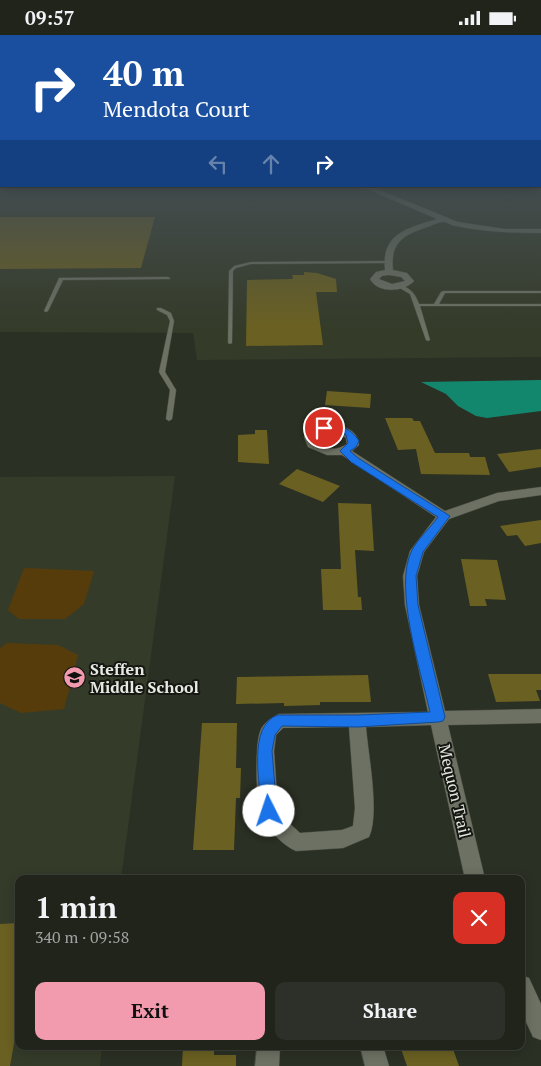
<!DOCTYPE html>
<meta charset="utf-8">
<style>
:root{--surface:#20241b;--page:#2d3028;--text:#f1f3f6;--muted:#a2a4a3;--line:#3d413a;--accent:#f29aae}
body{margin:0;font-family:"PT Serif",serif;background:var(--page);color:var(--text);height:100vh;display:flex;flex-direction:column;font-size:19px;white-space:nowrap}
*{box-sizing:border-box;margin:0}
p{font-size:16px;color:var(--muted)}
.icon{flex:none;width:28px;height:28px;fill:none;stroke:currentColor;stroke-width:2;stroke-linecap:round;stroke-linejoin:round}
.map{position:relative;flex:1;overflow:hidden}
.sheet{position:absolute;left:15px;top:840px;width:510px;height:175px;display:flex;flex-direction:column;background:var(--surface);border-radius:10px;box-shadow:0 2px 12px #0003,0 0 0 1px var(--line)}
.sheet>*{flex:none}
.banner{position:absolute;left:0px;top:0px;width:541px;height:152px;box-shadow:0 2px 12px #0003,0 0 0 1px var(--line);background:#1a4fa0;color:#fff;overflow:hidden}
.pin{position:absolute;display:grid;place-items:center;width:42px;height:42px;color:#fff;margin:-21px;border:2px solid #fff;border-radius:50%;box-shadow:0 1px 5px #0007}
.me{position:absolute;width:55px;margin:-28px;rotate:356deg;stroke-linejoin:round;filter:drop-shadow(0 0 4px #0008)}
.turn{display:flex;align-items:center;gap:18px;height:105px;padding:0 20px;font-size:22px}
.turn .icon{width:65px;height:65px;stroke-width:2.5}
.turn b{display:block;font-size:35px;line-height:42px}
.lanes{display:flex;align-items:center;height:48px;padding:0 20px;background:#0003;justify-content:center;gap:25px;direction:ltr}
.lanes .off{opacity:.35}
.round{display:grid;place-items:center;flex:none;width:52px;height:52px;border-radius:10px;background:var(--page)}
.summary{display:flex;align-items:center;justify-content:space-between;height:85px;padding:0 20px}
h1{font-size:30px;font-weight:700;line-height:38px}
.button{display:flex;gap:10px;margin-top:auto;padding:10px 20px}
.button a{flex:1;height:58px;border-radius:10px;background:var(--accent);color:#111;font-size:20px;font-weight:700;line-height:58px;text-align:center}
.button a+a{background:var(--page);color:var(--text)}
.status{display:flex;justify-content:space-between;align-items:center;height:35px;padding:0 25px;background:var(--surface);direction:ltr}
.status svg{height:14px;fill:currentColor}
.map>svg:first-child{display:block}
</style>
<div class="status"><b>09:57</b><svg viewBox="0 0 49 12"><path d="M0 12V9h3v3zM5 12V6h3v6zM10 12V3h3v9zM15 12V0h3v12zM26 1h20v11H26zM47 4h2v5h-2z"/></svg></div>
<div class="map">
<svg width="541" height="1031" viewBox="0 0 541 1031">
<rect width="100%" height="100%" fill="#2b3024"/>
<g fill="#353b29">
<polygon points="0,146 1,151 540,151 541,146 541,322 197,325 193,298 0,297"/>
<polygon points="175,441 121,844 19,844 19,1011 102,1011 100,1031 0,1031 0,442"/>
</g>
<g fill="#573c0b">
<polygon points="24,533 94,536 84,569 65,584 19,584 8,575"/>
<polygon points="7,608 58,610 78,620 64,674 21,678 0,668 0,613"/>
</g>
<polygon fill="#13876d" points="541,345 541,376 487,383 476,381 458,371 446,359 421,347"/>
<g fill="#6a6022">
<polygon points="0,182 155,182 141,233 0,234"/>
<polygon points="304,237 317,238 336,244 337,257 316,257 323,310 246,311 247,245 293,244 292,240 304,240"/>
<polygon points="327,356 371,359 370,373 325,370"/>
<polygon points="385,383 412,383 414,386 420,386 435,418 469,418 470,422 485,422 490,440 421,439 416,414 398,415"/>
<polygon points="255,395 267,395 269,429 238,427 238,400 255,399"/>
<polygon points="541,414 541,432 509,437 497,419"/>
<polygon points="297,434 340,451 323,467 279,449"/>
<polygon points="338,468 371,469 374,516 355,515 358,562 361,562 362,575 323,575 321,534 341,534"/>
<polygon points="541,485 541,508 525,511 517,500 507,501 500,491"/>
<polygon points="461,524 497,525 506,565 485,564 487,571 470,571"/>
<polygon points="488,639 541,639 541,655 536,655 540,666 496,667"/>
<polygon points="368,640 371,667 320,667 320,670 284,671 284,668 236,669 237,642"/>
<polygon points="202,688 237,688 236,733 241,733 240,763 236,763 234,815 193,815"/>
<polygon points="19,888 19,980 10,1031 0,1031 0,889"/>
<polygon points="183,1011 214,1011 214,1020 236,1020 236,1031 182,1031"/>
<polygon points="400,1011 452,1011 459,1031 407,1031"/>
</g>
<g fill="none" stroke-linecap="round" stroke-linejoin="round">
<defs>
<g id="lane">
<polygon points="387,226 388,226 388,228 251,229 236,233 233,236 232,308 230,309 228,308 229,236 234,231 251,227"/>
<polygon points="168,242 170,243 170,244 63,245 48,276 46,277 44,276 59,243"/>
<path d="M398,250C410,252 415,258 419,269H434L441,257L443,256H541V258H445L439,269H541V271H420L430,305L428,306L426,305L410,259L398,252Z"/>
<polygon points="157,273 161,273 171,278 174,286 165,337 176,355 172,384 169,386 166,384 170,355 159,337 170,286 167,280 157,275"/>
</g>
<g id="street">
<path d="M360,151H370L458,187L505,194H541V198C513,198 484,197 456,191C452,191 449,188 445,187C440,186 432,191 427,192C403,200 390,208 393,235L407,238L414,246C404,257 378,259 370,244L376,237L385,235C381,198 408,193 437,184ZM389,240L401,242L405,246L392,249L379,244L382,241Z"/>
<path d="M324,390C340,390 357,392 359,410L352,416L445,476L497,458L541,452V460L499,466L449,484L424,517L417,541L419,570L445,676L541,674V688L448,690L485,844H465L431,690L366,692C368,719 380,778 369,802L343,813L296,816C282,810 265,792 260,777C256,763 255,710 260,697C262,689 272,682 279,679L428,677L405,570L403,541L410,516L436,482L342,420H327L308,412L304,402C309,395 316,392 324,390ZM326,396L337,397L346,403L347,409C337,416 327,415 317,408L316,402ZM349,692L355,773L353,791L342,795L300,798L287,786L278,774L274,716L276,700L283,693Z"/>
<polygon points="521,940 529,943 541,969 541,1005 533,1002 521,976"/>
<polygon points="257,1011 280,1011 279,1031 255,1031"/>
<polygon points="360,1011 383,1011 389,1031 365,1031"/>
</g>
</defs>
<use href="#lane" stroke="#4b4f44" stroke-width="1"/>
<use href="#street" stroke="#4b4f44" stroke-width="1"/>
<use href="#lane" fill="#6c7163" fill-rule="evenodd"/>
<use href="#street" fill="#6c7163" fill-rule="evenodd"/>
</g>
<linearGradient id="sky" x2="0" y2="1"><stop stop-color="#181a14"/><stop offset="0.5" stop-color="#444e50"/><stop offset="1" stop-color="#444e50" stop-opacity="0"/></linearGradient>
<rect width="541" height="291" fill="url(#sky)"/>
<path fill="#1a73e8" stroke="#114b97" d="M321,391C337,388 350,392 359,406L356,412L350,416L358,423L450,481L423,517L416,541L418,570L445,682L443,686L438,687L358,692L282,691L275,700L272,716L277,776L275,781L269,783L264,781L262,776C260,751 247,690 278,680H358L430,677C421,636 393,552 412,515C418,504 430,493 438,482L351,427L340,416L348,408L346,400L337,396L321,395Z"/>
<defs>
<symbol id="school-disc" viewBox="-11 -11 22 22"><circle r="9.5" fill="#f29aae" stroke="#151712"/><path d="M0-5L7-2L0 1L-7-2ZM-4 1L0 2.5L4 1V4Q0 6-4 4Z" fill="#111"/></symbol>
</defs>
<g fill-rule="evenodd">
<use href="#school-disc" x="62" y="630" width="25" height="25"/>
</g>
<g text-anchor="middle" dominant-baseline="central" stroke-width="4" stroke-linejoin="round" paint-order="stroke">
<g font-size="16" font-weight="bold" fill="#e7eae2" stroke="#151712" text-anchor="start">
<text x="90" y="634">Steffen<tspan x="90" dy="18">Middle School</tspan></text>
</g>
<g font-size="16" fill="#e7eae2" stroke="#151712">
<text transform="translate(455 756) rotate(77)">Mequon Trail</text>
</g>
</g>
</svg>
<div class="pin" style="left:324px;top:393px;background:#d93025"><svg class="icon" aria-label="arrive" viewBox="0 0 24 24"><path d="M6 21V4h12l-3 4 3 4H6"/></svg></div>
<svg class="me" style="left:269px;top:776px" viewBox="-20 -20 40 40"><circle r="19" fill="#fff"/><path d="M0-13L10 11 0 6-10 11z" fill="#1a73e8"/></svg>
<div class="banner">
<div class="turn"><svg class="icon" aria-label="right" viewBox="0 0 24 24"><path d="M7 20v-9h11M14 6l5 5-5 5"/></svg><div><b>40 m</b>Mendota Court</div></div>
<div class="lanes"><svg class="icon off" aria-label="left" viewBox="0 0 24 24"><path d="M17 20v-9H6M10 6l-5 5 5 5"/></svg><svg class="icon off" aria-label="ahead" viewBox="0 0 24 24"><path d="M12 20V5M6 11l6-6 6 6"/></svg><svg class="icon" aria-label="right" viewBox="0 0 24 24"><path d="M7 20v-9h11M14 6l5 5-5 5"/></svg></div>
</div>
<section class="sheet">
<div class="summary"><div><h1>1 min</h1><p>340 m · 09:58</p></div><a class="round" style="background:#d93025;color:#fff"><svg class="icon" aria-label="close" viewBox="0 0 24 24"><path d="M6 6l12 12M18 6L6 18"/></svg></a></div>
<div class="button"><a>Exit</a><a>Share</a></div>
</section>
</div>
